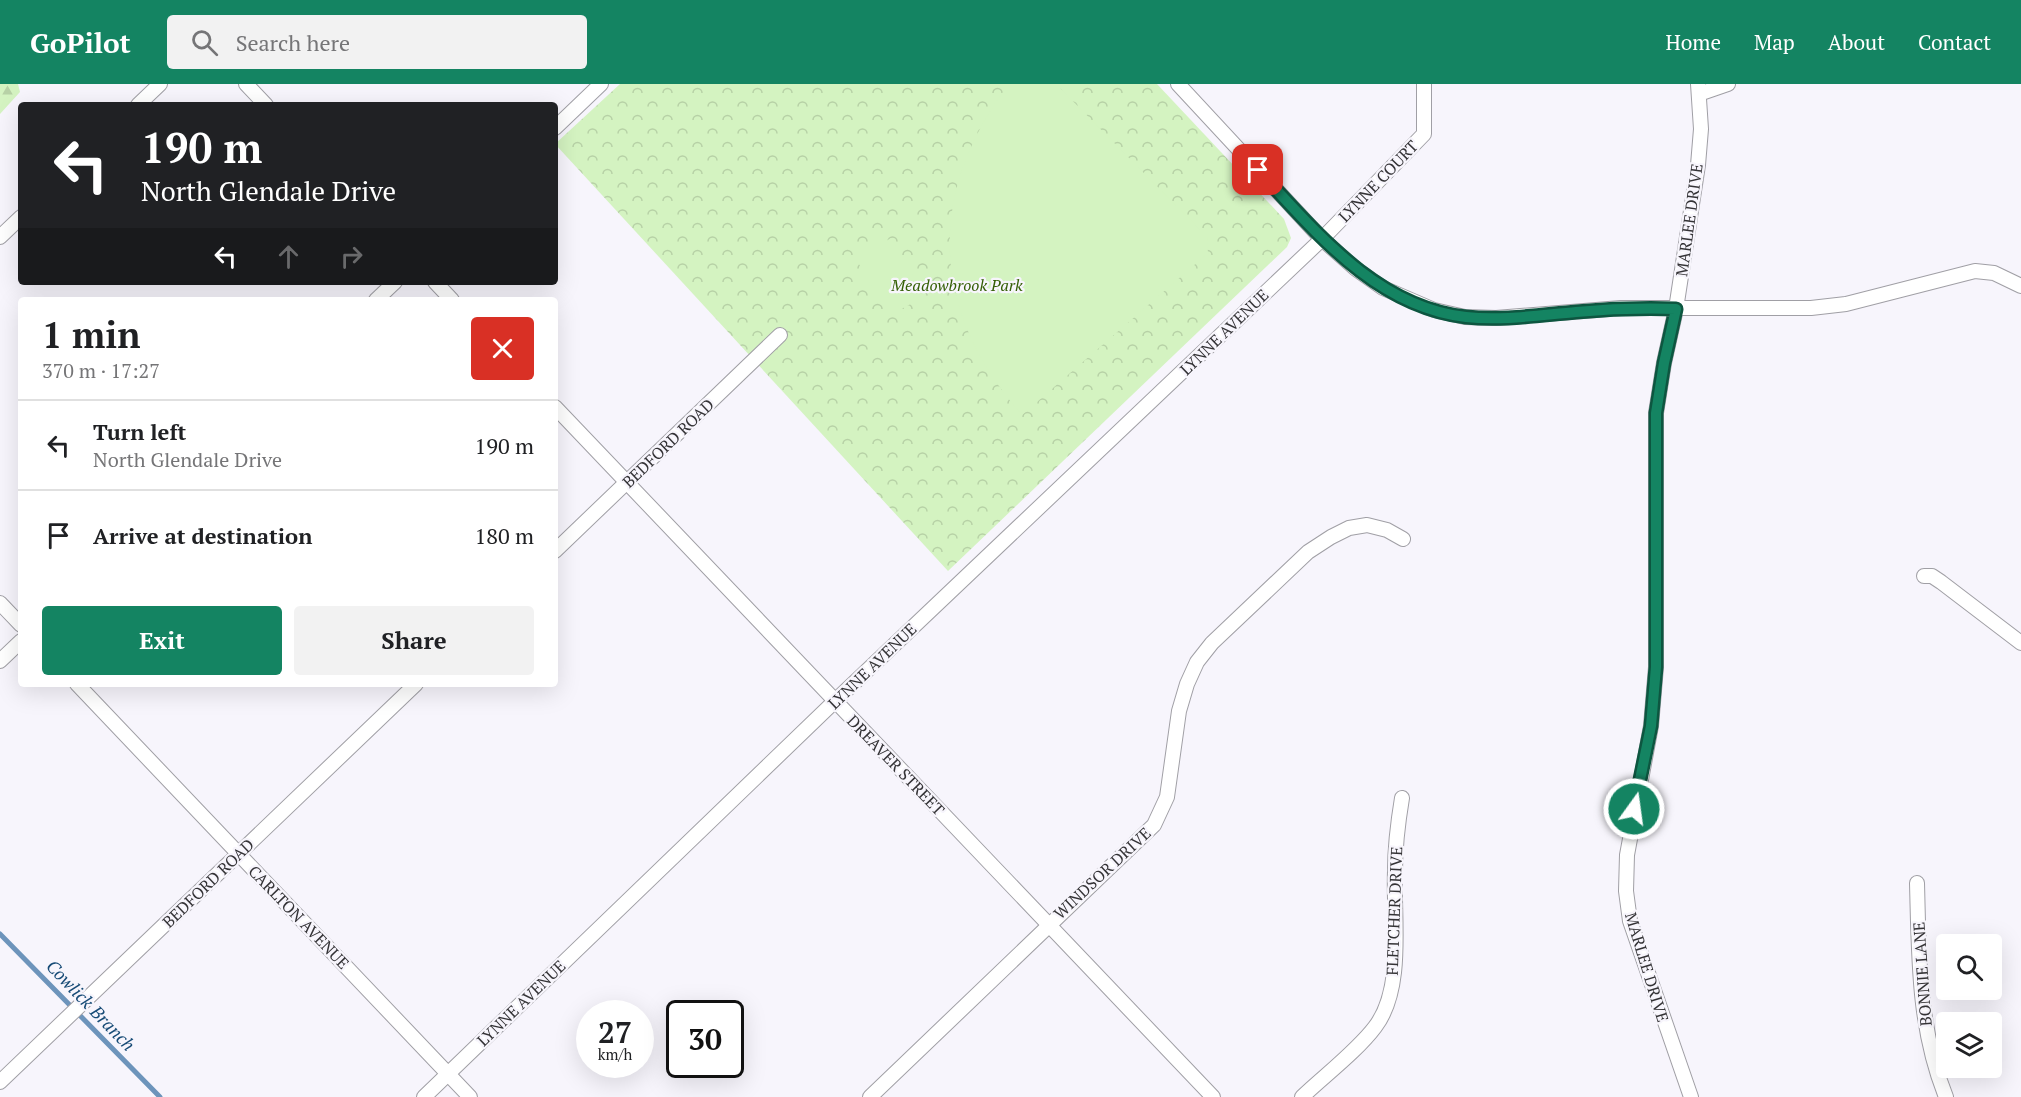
<!DOCTYPE html>
<meta charset="utf-8">
<style>
:root{--surface:#fff;--page:#f2f2f2;--text:#202124;--muted:#757577;--line:#e0e0e0;--accent:#148462}
body{margin:0;font-family:"PT Serif",serif;background:var(--page);color:var(--text);height:100vh;display:flex;flex-direction:column;font-size:22px;white-space:nowrap}
*{box-sizing:border-box;margin:0}
p{font-size:20px;color:var(--muted)}
.icon{flex:none;width:33px;height:33px;fill:none;stroke:currentColor;stroke-width:2;stroke-linecap:round;stroke-linejoin:round}
.map{position:relative;flex:1;overflow:hidden}
.sheet{position:absolute;left:18px;top:213px;width:540px;height:390px;display:flex;flex-direction:column;background:var(--surface);border-radius:6px;box-shadow:0 6px 24px #0002}
.sheet>*{flex:none}
.guide{position:absolute;left:18px;top:18px;width:540px;height:183px;border-radius:6px;box-shadow:0 6px 24px #0002;background:#202124;color:#fff;overflow:hidden}
.controls{position:absolute;left:1936px;top:850px;display:grid;gap:12px}
.controls a{display:grid;place-items:center;width:66px;height:66px;border-radius:6px;background:var(--surface);box-shadow:0 6px 24px #0002;font-size:30px}
.speed{position:absolute;left:576px;top:916px;display:flex;gap:12px;font-size:30px;font-weight:700;text-align:center}
.speed>*{display:grid;place-content:center;width:78px;height:78px;border-radius:50%;background:var(--surface);box-shadow:0 6px 24px #0002;line-height:1}
.speed small{font-size:15px;font-weight:400}
.speed .limit{border:3px solid #111;border-radius:9px;background:#fff;color:#111}
.pin{position:absolute;display:grid;place-items:center;width:51px;height:51px;color:#fff;margin:-26px;border-radius:12px;box-shadow:0 3px 9px #0006}
.me{position:absolute;width:66px;margin:-33px;rotate:14deg;stroke-linejoin:round;filter:drop-shadow(0 0 4px #0008)}
.turn{display:flex;align-items:center;gap:21px;height:126px;padding:0 24px;font-size:27px}
.turn .icon{width:78px;height:78px;stroke-width:2.5}
.turn b{display:block;font-size:42px;line-height:51px}
.lanes{display:flex;align-items:center;height:57px;padding:0 24px;background:#0003;justify-content:center;gap:30px;direction:ltr}
.lanes .off{opacity:.35}
.round{display:grid;place-items:center;flex:none;width:63px;height:63px;border-radius:6px;background:var(--page)}
.head{display:flex;align-items:center;justify-content:space-between;height:102px;padding:0 24px}
h1{font-size:36px;font-weight:700;line-height:45px}
.button{display:flex;gap:12px;margin-top:auto;padding:12px 24px}
.button a{flex:1;height:69px;border-radius:6px;background:var(--accent);color:#fff;font-size:24px;font-weight:700;line-height:69px;text-align:center}
.button a+a{background:var(--page);color:var(--text)}
ul{padding:0;list-style:none}
li{display:flex;align-items:center;gap:18px;height:90px;padding:0 24px;border-top:2px solid var(--line)}
li div{flex:1}
li b{display:block;font-size:22px}
li em{font-style:normal}
header{display:flex;align-items:center;gap:36px;box-sizing:border-box;height:84px;padding:0 30px;background:var(--accent);color:#fff}
header strong{font-size:28px}
nav{display:flex;gap:33px;margin-inline-start:auto;font-size:21px}
.search{width:420px;height:54px;background:var(--page);display:flex;align-items:center;gap:15px;box-sizing:border-box;padding:0 21px;border-radius:6px;color:var(--muted);font-size:22px}
.map>svg:first-child{display:block}
</style>
<header>
<strong>GoPilot</strong>
<div class="search"><svg class="icon" aria-label="search" viewBox="0 0 24 24"><circle cx="10" cy="10" r="6"/><path d="M15 15l6 6"/></svg>Search here</div>
<nav><a>Home</a><a>Map</a><a>About</a><a>Contact</a></nav>
</header>
<div class="map">
<svg width="2021" height="1013" viewBox="0 0 2021 1013">
<defs>
<pattern id="forest-firs" width="22" height="20" patternUnits="userSpaceOnUse" patternTransform="scale(1.5)"><rect width="22" height="20" fill="#d4f3c1"/><path d="M5 1l3.5 6h-7zM16 11l3.5 6h-7z" fill="#b7d1a6"/></pattern>
<pattern id="park-crowns" width="20" height="18" patternUnits="userSpaceOnUse" patternTransform="scale(1.5)"><rect width="20" height="18" fill="#d4f3c1"/><path d="M2 6a3 3 0 1 1 6 0M12 15a3 3 0 1 1 6 0" fill="none" stroke="#b7d1a6"/></pattern>
</defs>
<rect width="100%" height="100%" fill="#f7f5fc"/>
<polygon fill="url(#forest-firs)" points="0,0 18,0 20,8 0,30"/>
<polygon fill="url(#park-crowns)" points="620,0 1157,0 1284,135 1291,154 1287,163 948,487 555,60"/>
<g fill="#d4f3c1">
<path d="M1009,0H1056L1207,153L1208,169L1022,331C931,228 925,110 1009,0Z"/>
<polygon points="891,154 925,212 889,232 856,175"/>
</g>
<g fill="none" stroke-linecap="round" stroke-linejoin="round">
<polyline stroke="#6d94bb" stroke-width="5" points="0,850 160,1013"/>
<defs>
<g id="street">
<polyline points="246,0 266,21"/>
<polyline points="1178,0 1322,155 1356,185 1383,204 1434,226 1465,233 1496,234 1621,224 1811,224 1846,220 1975,187 1994,189 2021,202"/>
<polyline points="1699,10 1728,0"/>
<polyline points="138,21 160,0"/>
<polyline points="555,44 601,0"/>
<polyline points="0,153 21,133"/>
<polyline points="435,198 452,216"/>
<polyline points="376,216 395,198"/>
<polyline points="555,323 1213,1013"/>
<polyline points="555,467 780,251"/>
<polyline points="1924,492 1932,492 1941,498 2021,559"/>
<polyline points="0,519 21,541"/>
<polyline points="0,577 21,557"/>
<polyline points="77,600 470,1013"/>
<path d="M1917,799C1919,873 1918,944 1946,1013"/>
<polyline points="0,998 416,600"/>
<polyline points="424,1013 835,617 1322,155 1424,50 1424,0"/>
<polyline points="870,1013 1154,741 1167,713 1179,627 1187,600 1197,578 1212,559 1308,468 1331,453 1349,444 1367,441 1387,446 1403,455"/>
<path d="M1302,1013C1324,992 1357,967 1375,943C1405,904 1393,833 1395,787C1395,762 1398,738 1402,714"/>
<polyline points="1691,1013 1630,837 1626,807 1627,771 1651,642 1656,583 1656,329 1664,279 1676,225 1698,81 1701,45 1698,0"/>
</g>
</defs>
<use href="#street" stroke="#a09fa5" stroke-width="16"/>
<use href="#street" stroke="#fff" stroke-width="14"/>
</g>
<g fill="none" stroke-linecap="round" stroke-linejoin="round">
<defs>
<path id="route" d="M1258,86C1316,148 1376,223 1466,233C1502,237 1540,231 1576,228C1609,225 1643,224 1676,225L1664,279L1656,329V583L1651,642L1634,725"/>
</defs>
<use href="#route" stroke="#0d5640" stroke-width="15"/>
<use href="#route" stroke="#148462" stroke-width="10"/>
</g>
<g text-anchor="middle" dominant-baseline="central" stroke-width="4.5" stroke-linejoin="round" paint-order="stroke">
<g font-size="16" fill="#343336" stroke="#f7f5fc">
<text transform="translate(1378 97) rotate(-46)">LYNNE COURT</text>
<text transform="translate(1689 136) rotate(-82)">MARLEE DRIVE</text>
<text transform="translate(1224 248) rotate(-44)">LYNNE AVENUE</text>
<text transform="translate(668 359) rotate(-44)">BEDFORD ROAD</text>
<text transform="translate(872 582) rotate(-44)">LYNNE AVENUE</text>
<text transform="translate(896 681) rotate(46)">DREAVER STREET</text>
<text transform="translate(1102 789) rotate(-43)">WINDSOR DRIVE</text>
<text transform="translate(208 799) rotate(-44)">BEDFORD ROAD</text>
<text transform="translate(1394 827) rotate(-88)">FLETCHER DRIVE</text>
<text transform="translate(299 833) rotate(46)">CARLTON AVENUE</text>
<text transform="translate(1647 883) rotate(73)">MARLEE DRIVE</text>
<text transform="translate(1922 890) rotate(-94)">BONNIE LANE</text>
<text transform="translate(521 919) rotate(-44)">LYNNE AVENUE</text>
</g>
<g font-size="16" font-style="italic" fill="#345f05" stroke="#f7f5fc">
<text x="957" y="201">Meadowbrook Park</text>
</g>
<g font-size="18" font-style="italic" fill="#174b76" stroke="#f7f5fc">
<text transform="translate(91 921) rotate(46)">Cowlick Branch</text>
</g>
</g>
</svg>
<div class="controls">
<a><svg class="icon" aria-label="search" viewBox="0 0 24 24"><circle cx="10" cy="10" r="6"/><path d="M15 15l6 6"/></svg></a>
<a><svg class="icon" aria-label="layers" viewBox="0 0 24 24"><path d="M12 4l9 5-9 5-9-5zM3 14l9 5 9-5"/></svg></a>
</div>
<div class="speed"><div>27<small>km/h</small></div><div class="limit">30</div></div>
<div class="pin" style="left:1258px;top:86px;background:#d93025"><svg class="icon" aria-label="arrive" viewBox="0 0 24 24"><path d="M6 21V4h12l-3 4 3 4H6"/></svg></div>
<svg class="me" style="left:1634px;top:725px" viewBox="-20 -20 40 40"><circle r="17" fill="#148462" stroke="#fff" stroke-width="3"/><path d="M0-11L8 9 0 5-8 9z" fill="#fff"/></svg>
<div class="guide">
<div class="turn"><svg class="icon" aria-label="left" viewBox="0 0 24 24"><path d="M17 20v-9H6M10 6l-5 5 5 5"/></svg><div><b>190 m</b>North Glendale Drive</div></div>
<div class="lanes"><svg class="icon" aria-label="left" viewBox="0 0 24 24"><path d="M17 20v-9H6M10 6l-5 5 5 5"/></svg><svg class="icon off" aria-label="ahead" viewBox="0 0 24 24"><path d="M12 20V5M6 11l6-6 6 6"/></svg><svg class="icon off" aria-label="right" viewBox="0 0 24 24"><path d="M7 20v-9h11M14 6l5 5-5 5"/></svg></div>
</div>
<section class="sheet">
<div class="head"><div><h1>1 min</h1><p>370 m · 17:27</p></div><a class="round" style="background:#d93025;color:#fff"><svg class="icon" aria-label="close" viewBox="0 0 24 24"><path d="M6 6l12 12M18 6L6 18"/></svg></a></div>
<ul>
<li><svg class="icon" aria-label="left" viewBox="0 0 24 24"><path d="M17 20v-9H6M10 6l-5 5 5 5"/></svg><div><b>Turn left</b><p>North Glendale Drive</p></div><em>190 m</em></li>
<li><svg class="icon" aria-label="arrive" viewBox="0 0 24 24"><path d="M6 21V4h12l-3 4 3 4H6"/></svg><div><b>Arrive at destination</b></div><em>180 m</em></li>
</ul>
<div class="button"><a>Exit</a><a>Share</a></div>
</section>
</div>
